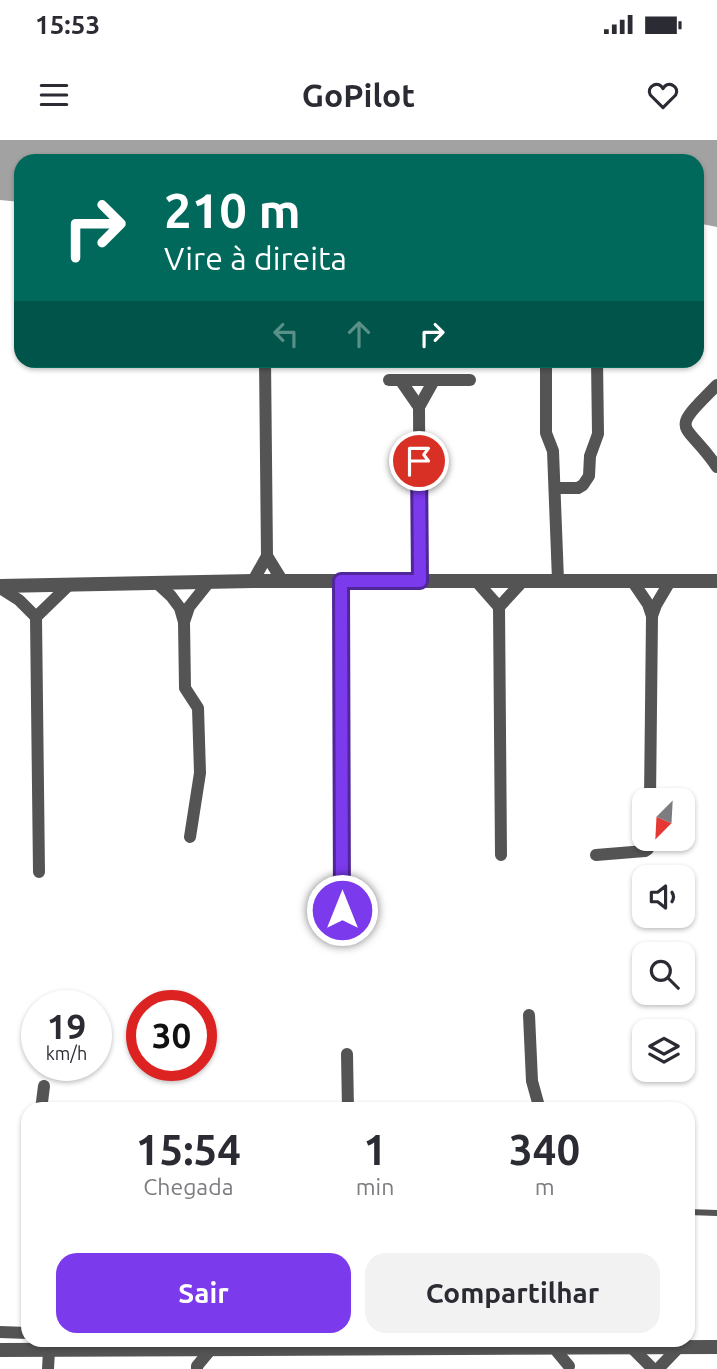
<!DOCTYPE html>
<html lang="pt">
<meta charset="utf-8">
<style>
:root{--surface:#fff;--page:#f2f2f3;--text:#2b2b33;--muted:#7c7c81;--accent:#7c3aed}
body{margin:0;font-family:Ubuntu,sans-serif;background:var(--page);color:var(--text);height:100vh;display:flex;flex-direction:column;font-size:26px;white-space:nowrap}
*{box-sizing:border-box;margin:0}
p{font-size:23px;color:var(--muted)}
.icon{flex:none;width:38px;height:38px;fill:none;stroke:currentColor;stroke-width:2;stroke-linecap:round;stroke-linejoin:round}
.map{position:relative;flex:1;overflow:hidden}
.sheet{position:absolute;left:21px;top:962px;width:674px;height:245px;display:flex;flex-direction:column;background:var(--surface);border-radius:21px;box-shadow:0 2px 5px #0004}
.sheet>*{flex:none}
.top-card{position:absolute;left:14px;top:14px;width:690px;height:214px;border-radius:21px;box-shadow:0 2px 5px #0004;background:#00695c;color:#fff;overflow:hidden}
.needle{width:46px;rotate:204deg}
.buttons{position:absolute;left:632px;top:648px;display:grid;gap:14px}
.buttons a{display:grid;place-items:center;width:63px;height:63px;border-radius:14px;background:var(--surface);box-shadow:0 2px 5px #0004;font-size:35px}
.speed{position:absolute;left:21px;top:850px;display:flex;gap:14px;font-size:35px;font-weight:700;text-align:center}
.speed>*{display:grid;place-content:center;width:91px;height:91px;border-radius:50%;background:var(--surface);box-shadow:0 2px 5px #0004;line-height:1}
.speed small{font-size:18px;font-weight:400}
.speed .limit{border:10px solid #d22;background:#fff;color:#111}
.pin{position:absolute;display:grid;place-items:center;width:60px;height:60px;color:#fff;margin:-30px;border:4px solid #fff;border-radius:50%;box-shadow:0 2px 7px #0007}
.me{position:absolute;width:77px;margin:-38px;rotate:0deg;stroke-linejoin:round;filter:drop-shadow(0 0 5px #0008)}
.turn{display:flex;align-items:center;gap:24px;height:147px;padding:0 35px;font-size:32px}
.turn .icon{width:91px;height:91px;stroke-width:2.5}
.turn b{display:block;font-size:49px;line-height:60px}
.lanes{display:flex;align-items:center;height:66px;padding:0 35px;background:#0003;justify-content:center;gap:35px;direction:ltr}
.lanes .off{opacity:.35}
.eta{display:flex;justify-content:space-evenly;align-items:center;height:119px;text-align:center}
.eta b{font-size:42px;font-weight:700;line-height:49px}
.action{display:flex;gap:14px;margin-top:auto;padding:14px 35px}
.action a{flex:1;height:80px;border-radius:21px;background:var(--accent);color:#fff;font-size:28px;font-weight:700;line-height:80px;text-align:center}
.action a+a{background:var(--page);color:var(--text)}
.status{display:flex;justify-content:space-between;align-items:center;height:49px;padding:0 35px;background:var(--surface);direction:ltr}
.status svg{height:19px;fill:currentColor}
header{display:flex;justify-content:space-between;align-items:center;height:91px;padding:0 35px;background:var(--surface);font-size:32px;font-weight:700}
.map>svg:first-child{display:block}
</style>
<div class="status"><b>15:53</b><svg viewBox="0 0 49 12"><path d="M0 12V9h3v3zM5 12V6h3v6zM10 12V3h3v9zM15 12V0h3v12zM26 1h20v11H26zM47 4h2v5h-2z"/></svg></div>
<header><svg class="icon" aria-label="menu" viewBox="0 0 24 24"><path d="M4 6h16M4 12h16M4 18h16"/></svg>GoPilot<svg class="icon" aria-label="heart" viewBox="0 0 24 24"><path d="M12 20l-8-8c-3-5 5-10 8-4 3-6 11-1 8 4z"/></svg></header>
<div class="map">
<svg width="717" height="1229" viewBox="0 0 717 1229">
<rect width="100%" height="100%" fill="#fff"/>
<polygon fill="#a2a2a2" points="0,0 717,0 717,87 697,83 696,21 21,21 21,62 0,60"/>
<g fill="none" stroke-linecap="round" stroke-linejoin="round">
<polyline stroke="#545454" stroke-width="6" points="688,1072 717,1073"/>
<g stroke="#545454" stroke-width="12">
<polyline points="265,220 267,416 283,442"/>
<polyline points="546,220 546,293 553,311 558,440"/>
<polyline points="389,240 470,240"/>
<polyline points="401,241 419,267"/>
<path d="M717,245C667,295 684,279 717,327"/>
<polyline points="555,348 578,348 583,345 589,336 590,316 598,294 597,220"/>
<polyline points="253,441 267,416"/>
<polyline points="341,441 342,770"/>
<polyline points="420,441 419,267 433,242"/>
<polyline points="477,442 499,467 501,715"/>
<polyline points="633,442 648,464 652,476 650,660"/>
<polyline points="157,443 171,456 180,468 184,482 185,548 198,568 200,633 190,697"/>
<polyline points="0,448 19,460 36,477 39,732"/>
<polyline points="499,467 523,441"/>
<polyline points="652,476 656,465 669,443"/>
<polyline points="36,477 69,445"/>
<polyline points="184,482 189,467 209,442"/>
<polyline points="596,715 645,711 648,709 649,698"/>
<polyline points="529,875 532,941 540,970"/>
<polyline points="347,914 348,970"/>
<polyline points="41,970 44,946"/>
<polyline points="0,1192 28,1193"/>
<polyline points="554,1208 569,1226"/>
<polyline points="632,1208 653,1229"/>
<polyline points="48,1229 49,1210"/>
<polyline points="197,1229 197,1226 212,1208"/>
<polyline points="658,1229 679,1207"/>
</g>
<g stroke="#545454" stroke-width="14">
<polyline points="0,446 253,441 717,441"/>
<polyline points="0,1210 717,1207"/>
</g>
</g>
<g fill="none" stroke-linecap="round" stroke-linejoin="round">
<defs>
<polyline id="route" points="342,770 341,441 420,441 419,321"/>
</defs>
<use href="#route" stroke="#51269a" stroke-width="18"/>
<use href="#route" stroke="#7c3aed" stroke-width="12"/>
</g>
</svg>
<div class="buttons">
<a><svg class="needle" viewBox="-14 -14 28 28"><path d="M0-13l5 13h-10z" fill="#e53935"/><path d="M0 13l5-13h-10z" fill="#7c7c81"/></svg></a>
<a><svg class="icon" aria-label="sound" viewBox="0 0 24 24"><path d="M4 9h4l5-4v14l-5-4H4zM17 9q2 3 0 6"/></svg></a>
<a><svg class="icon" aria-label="search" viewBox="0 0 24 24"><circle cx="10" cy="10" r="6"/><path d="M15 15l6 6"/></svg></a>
<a><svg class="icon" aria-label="layers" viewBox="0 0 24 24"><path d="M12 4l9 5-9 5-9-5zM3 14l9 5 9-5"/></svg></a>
</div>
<div class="speed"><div>19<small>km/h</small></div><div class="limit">30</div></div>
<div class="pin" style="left:419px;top:321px;background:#d93025"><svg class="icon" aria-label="arrive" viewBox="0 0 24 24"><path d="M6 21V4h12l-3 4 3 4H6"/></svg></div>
<svg class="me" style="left:342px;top:770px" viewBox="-20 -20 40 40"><circle r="17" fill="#7c3aed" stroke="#fff" stroke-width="3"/><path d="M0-11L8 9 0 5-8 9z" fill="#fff"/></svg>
<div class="top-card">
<div class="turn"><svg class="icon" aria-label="right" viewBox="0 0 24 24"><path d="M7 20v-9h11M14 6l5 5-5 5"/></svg><div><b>210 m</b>Vire à direita</div></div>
<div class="lanes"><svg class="icon off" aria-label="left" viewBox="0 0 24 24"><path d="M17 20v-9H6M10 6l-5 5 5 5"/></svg><svg class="icon off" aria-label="ahead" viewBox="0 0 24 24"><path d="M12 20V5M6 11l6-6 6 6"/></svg><svg class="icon" aria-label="right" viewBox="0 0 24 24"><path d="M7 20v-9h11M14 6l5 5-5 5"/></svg></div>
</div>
<section class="sheet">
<div class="eta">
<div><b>15:54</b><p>Chegada</p></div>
<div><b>1</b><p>min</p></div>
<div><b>340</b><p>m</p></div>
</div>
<div class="action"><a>Sair</a><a>Compartilhar</a></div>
</section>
</div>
